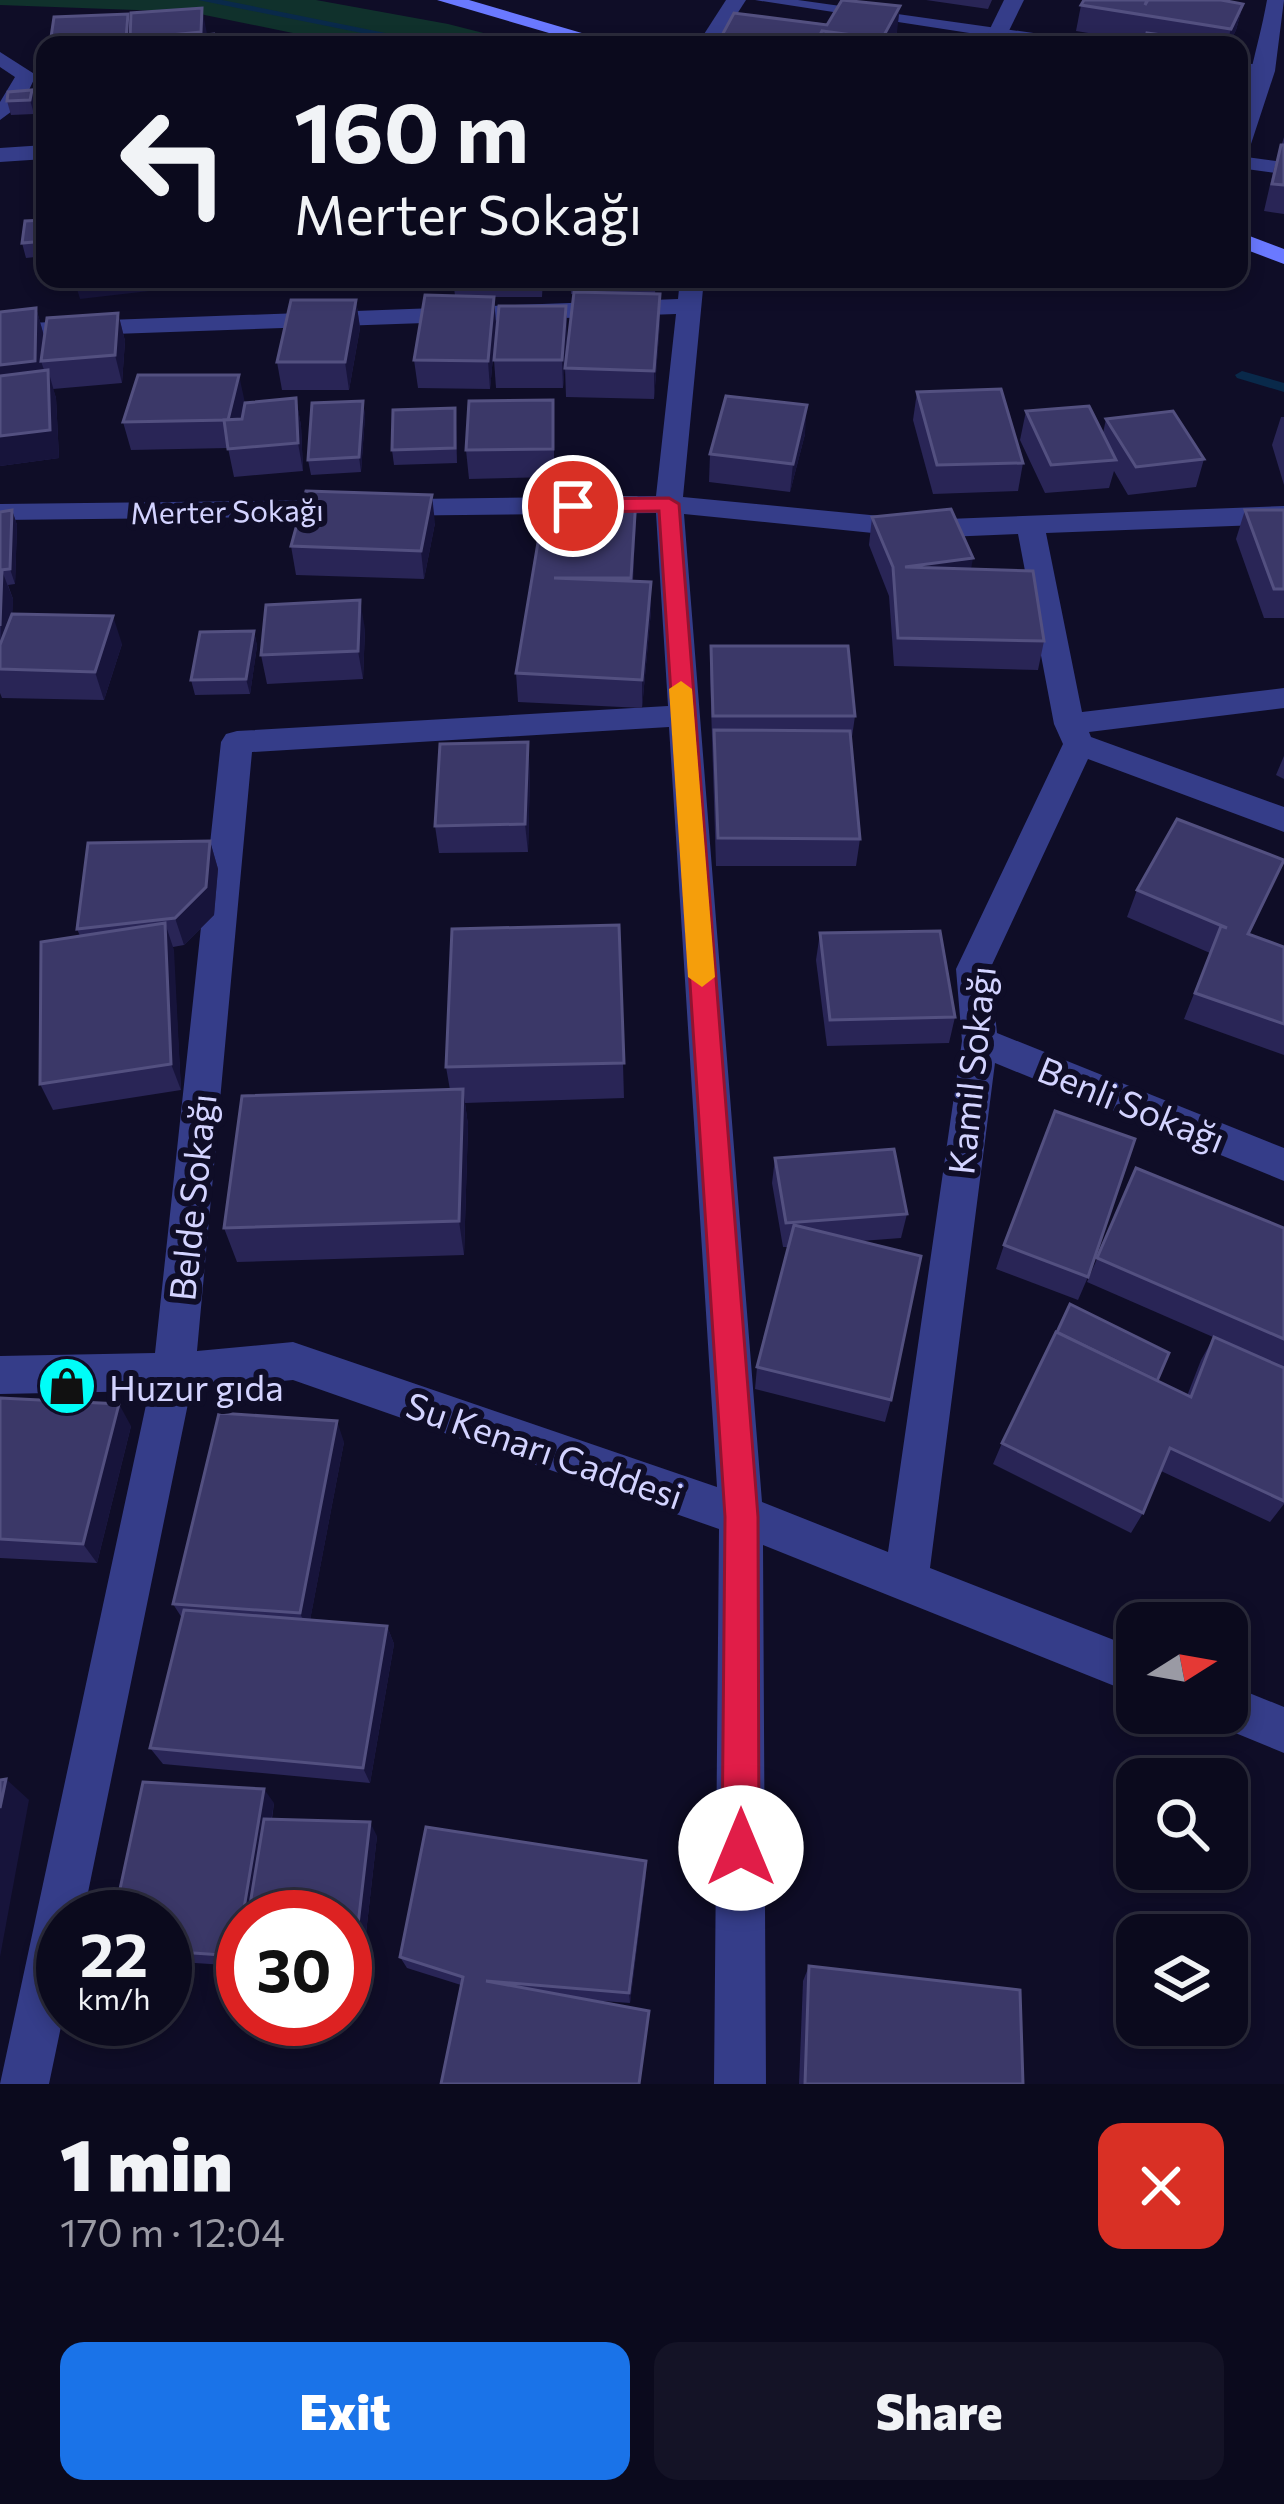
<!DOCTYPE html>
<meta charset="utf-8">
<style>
:root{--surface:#0b0a1d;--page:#141326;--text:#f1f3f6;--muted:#9a9aa4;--line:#2b2b3b;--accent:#1a73e8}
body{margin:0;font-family:Commissioner,sans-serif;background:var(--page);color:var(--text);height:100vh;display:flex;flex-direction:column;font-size:45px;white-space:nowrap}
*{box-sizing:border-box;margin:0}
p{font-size:39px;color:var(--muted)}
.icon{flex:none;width:66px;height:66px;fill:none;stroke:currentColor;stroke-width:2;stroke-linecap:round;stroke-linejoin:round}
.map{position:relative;height:2084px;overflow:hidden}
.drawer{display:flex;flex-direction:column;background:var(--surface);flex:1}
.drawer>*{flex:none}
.hud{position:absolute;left:36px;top:36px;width:1212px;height:252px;border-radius:24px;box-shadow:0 6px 18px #0003,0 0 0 3px var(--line);background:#0b0a1d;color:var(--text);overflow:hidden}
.needle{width:78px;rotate:79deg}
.tools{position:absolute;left:1116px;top:1602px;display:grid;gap:24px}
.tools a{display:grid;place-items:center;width:132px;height:132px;border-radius:24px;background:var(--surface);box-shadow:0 6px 18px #0003,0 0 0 3px var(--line);font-size:60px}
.speed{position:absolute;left:36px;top:1890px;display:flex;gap:24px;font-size:60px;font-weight:700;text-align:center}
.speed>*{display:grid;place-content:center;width:156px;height:156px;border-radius:50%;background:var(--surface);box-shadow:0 6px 18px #0003,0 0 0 3px var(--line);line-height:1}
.speed small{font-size:30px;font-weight:400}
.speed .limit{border:18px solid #d22;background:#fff;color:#111}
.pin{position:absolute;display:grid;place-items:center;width:102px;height:102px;color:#fff;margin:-51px;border:6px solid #fff;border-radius:50%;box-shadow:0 3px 12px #0007}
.me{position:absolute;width:132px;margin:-66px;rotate:0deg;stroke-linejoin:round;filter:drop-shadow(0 0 9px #0008)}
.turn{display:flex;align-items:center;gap:42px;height:252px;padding:0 60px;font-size:54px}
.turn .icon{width:156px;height:156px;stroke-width:2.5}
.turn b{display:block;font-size:84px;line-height:102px}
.round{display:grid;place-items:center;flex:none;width:126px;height:126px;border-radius:24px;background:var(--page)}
.head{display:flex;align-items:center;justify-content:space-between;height:204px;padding:0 60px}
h1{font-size:72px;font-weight:800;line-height:90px}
.action{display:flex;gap:24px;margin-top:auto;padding:24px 60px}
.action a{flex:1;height:138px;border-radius:24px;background:var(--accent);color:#fff;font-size:48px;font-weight:800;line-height:138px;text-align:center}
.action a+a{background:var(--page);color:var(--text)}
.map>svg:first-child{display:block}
</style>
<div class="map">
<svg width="1284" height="2084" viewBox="0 0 1284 2084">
<rect width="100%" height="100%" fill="#0f0d27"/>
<polygon fill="#10312c" points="0,0 316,0 448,24 531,45 351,45 190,12 0,5"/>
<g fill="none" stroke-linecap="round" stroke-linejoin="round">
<g fill="#09294a" fill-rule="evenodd">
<polygon points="198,0 222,0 445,45 421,45"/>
<polygon points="1242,371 1284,383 1284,392 1237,378 1235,375"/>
</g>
<g fill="#353d89" fill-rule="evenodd">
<polygon points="755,0 798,0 1083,40 1091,45 1047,45"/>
<polygon points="1239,62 1271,67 1274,71 1265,76 1239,72"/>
<polygon points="1239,156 1284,162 1284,174 1239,168"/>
</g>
<g fill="#353d89" fill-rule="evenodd">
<polygon points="726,0 746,0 717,45 697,45"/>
<polygon points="1004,0 1024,0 1002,45 982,45"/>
<path d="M1267,0H1284L1275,71L1250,147L1239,154C1239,102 1258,51 1267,0Z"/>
<polygon points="0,52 36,75 23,103 0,120 0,102 15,77 0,67"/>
<polygon points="45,145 45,159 0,162 0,148"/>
<path d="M680,279H704L683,497L922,520L1284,506V524L1046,533L1082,712L1284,688V708L1089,732L1091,737L1284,807V832L1088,759L990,969L997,1033L1284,1148V1181L995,1063L930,1568L1137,1649V1695L763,1545L766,2084H714L719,1529L293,1380L191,1389L83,1917H63V2017L49,2084H0L149,1391L0,1394V1356L155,1353L221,742L226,734L237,731L668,706L656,513L0,520V504L656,496L676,314L0,338V324L678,299ZM684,514L922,538L1018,534L1054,724L1063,744L956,969L962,1041L888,1552L762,1502ZM669,727L717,1487L293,1342L197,1351L252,752Z"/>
<polygon points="1227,1684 1284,1707 1284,1753 1211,1723 1206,1713 1227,1713"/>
</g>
<g fill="#6a79ff" fill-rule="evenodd">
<polygon points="437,0 469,0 623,45 590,45"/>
<polygon points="1239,232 1284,249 1284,264 1239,247"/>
</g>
</g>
<g fill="#292556">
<polygon points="926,0 992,0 988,9"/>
<polygon points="1243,4 1236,30 1229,44 1144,42 1076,31 1081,5"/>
<polygon points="734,13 897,32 893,41 912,45 720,45 720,39"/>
<polygon points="128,14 131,26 207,34 219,45 50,45"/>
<polygon points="45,54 45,109 38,83"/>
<polygon points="32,90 35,104 34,114 11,115 7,101"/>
<polygon points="1284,137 1284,214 1264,211 1273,172"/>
<polygon points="45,190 45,256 26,258 22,243 42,220 39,209"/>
<polygon points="177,279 227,279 226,286 178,286"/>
<polygon points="453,279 543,279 542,297 494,297 496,325 490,389 418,388 414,360 455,296"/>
<polygon points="571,279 656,279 655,294 660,322 654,399 566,397 565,368 574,294 571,294"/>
<polygon points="356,300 360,328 349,390 282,390 277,362"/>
<polygon points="566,306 567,335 563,388 496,388 494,360"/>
<polygon points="36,308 44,336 118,313 125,341 122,383 53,389 56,398 59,458 0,466 0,312"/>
<polygon points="917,392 1023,463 1018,491 933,494 913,420"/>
<polygon points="296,398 301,426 303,471 234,477 228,448 131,450 123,422 245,403"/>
<polygon points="363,401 365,416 361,472 311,475 308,460"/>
<polygon points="1026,411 1103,433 1106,419 1204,459 1196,487 1128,495 1114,471 1109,488 1045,493 1020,440"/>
<polygon points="1281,417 1284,417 1284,485 1272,445"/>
<polygon points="456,423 457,463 394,465 392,450"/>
<polygon points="554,428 554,477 469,479 466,450"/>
<polygon points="805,434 790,492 709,482 710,454"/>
<polygon points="636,498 633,582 651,582 651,611 642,708 518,702 516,673"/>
<polygon points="12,510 17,525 15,584 8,585 13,599 12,614 122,644 104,700 2,698 0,693 0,512"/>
<polygon points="1245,510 1284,510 1284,618 1264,618 1236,539"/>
<polygon points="872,517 971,569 1044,641 1038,670 894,666 889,596 869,545"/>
<polygon points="435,523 424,579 296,575 291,546"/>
<polygon points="365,629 363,679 267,684 261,655"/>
<polygon points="254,631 257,646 250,694 195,695 191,680"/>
<polygon points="711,646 855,716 851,744 860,839 856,866 716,866 710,674"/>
<polygon points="1284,756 1284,779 1276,775"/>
<polygon points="530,771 528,852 439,853 435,826"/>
<polygon points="210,841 218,869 214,915 184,945 173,947 181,1090 53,1110 40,1084 80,936 77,929"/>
<polygon points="1284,860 1249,935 1284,947 1284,1055 1184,1019 1210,953 1127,917 1137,890"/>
<polygon points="619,925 624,1098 465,1103 468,1125 464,1255 237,1262 224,1228 450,1090 446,1067"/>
<polygon points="820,933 955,1017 949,1043 827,1046 816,960"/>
<polygon points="775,1158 907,1214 901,1238 861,1241 891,1400 885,1422 755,1389 757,1367 788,1247 783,1247 772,1183"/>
<polygon points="1136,1168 1284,1228 1284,1368 1087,1282"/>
<polygon points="1004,1245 1088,1277 1078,1300 996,1269"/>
<polygon points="1214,1337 1284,1368 1284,1504 1270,1522 1161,1471 1143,1513 1131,1533 993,1464 1002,1443 1157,1381 1187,1396 1201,1360"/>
<polygon points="0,1398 131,1426 97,1563 0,1558"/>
<polygon points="344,1442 310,1620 387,1626 394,1644 370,1783 163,1764 150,1748 182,1618 173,1604"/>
<polygon points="274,1803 272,1819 377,1836 360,1986 345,1985 345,1917 243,1917 243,1973 240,1970 240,1966 165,1961 165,1917"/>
<polygon points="646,1874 630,2003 588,2000 649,2011 649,2020 461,1985 407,1968 400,1957"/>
<polygon points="809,1966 1023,2084 799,2084 803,1981"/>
</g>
<g fill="#17143b">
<polygon points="1243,4 1236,30 1229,45 1226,45 1231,29"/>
<polygon points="900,6 897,32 891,45 882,39"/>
<polygon points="202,8 207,34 154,40 155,45 128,45 128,14 134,39"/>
<polygon points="32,90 35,104 34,114 30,100"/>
<polygon points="74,279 175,279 175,288 80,299"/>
<polygon points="660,294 660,322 654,399 654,371"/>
<polygon points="494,297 496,325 490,389 488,361"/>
<polygon points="356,300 360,328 349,390 345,362"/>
<polygon points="566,306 567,335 563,388 562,360"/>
<polygon points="36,308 44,336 41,361 44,370 0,394 0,365"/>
<polygon points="118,313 125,341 122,383 115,355"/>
<polygon points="48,370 56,398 59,458 0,466 0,436"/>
<polygon points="239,375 245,403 234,448 228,420"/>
<polygon points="296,398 301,426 303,471 298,443"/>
<polygon points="363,401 365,416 361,472 359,457"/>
<polygon points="807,405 805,434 790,492 793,464"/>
<polygon points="432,495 435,523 424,579 421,551"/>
<polygon points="636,498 636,526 631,606 631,578"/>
<polygon points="12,510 17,525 15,584 10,569"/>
<polygon points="973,558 968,587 905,567"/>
<polygon points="2,571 13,599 11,654 0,656"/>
<polygon points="651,582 651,611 642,708 642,680"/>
<polygon points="360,600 365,629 363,679 358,651"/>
<polygon points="113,616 122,644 104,700 95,672"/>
<polygon points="254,631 257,646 250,694 246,679"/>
<polygon points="528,742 530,771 528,852 525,824"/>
<polygon points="210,841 218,869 214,915 184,945 175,918"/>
<polygon points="165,923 174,950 181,1090 171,1064"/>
<polygon points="463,1089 468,1125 464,1255 459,1221"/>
<polygon points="119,1404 131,1426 97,1563 83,1544"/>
<polygon points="337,1421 344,1442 308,1631 300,1613"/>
<polygon points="387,1626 394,1644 370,1783 363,1768"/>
<polygon points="6,1779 29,1800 0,1957 0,1808"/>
<polygon points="264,1789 274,1803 255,1917 243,1917 243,1963 236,1956"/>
<polygon points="370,1822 377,1836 360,1986 352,1976"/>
<polygon points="646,1861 646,1874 630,2003 629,1993"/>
</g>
<g fill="#3b3868" stroke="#535080" stroke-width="3">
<polygon points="842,0 900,6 882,39 822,31 815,45 771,45 720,39 734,13 827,25"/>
<polygon points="1084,0 1147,0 1145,5 1148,0 1221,0 1243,4 1231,29 1081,5"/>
<polygon points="202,8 201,32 130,39 131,13"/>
<polygon points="128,14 126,39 50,44 54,17"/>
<polygon points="1147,33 1235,45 1144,45"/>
<polygon points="214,34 219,45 156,45 154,40"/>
<polygon points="882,39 912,45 878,45"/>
<polygon points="45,54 45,83 38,83 39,55"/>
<polygon points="32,90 30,100 7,101 8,92"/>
<polygon points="1281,145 1284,145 1284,185 1272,184"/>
<polygon points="45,164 45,183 44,183 38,165"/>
<polygon points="45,190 45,209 39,209 38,191"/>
<polygon points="45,220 45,241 22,243 25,221"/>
<polygon points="574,292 660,294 654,371 565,368"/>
<polygon points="425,295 494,297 488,361 414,360"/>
<polygon points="291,300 356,300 345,362 277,362"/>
<polygon points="499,306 566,306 562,360 494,360"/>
<polygon points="36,308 35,361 0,365 0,312"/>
<polygon points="118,313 115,355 41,361 47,318"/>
<polygon points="48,370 50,430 0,436 0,376"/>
<polygon points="138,375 239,375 228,420 123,422"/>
<polygon points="1001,389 1023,463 937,465 917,392"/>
<polygon points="726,396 807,405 793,464 710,454"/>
<polygon points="296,398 298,443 228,449 224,420 242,419 245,403"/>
<polygon points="553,400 553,449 466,450 469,401"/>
<polygon points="363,401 359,457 308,460 312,403"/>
<polygon points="1089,406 1116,460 1051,465 1026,411"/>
<polygon points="455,408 455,448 392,450 393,410"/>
<polygon points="1173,411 1204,459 1136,467 1106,419"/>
<polygon points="306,491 432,495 421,551 291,546"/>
<polygon points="546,495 636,498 631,578 554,578 651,582 642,680 516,673"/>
<polygon points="951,509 973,558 905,567 1033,571 1044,641 898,638 893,567 872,517"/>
<polygon points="12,510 10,569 0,570 0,512"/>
<polygon points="1245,510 1284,510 1284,589 1274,589"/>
<polygon points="0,571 2,571 0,626"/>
<polygon points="360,600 358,651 261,655 266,605"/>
<polygon points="12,614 113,616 95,672 0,669 0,645"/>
<polygon points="254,631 246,679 191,680 200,632"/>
<polygon points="711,646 848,646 855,716 713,716"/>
<polygon points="714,730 850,731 860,839 718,838"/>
<polygon points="528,742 525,824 435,826 440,744"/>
<polygon points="1177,819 1284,860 1248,934 1284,947 1284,1024 1195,993 1221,926 1227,928 1137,890"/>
<polygon points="210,841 206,887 175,918 77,929 88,843"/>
<polygon points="165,923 171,1064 40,1084 41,942"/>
<polygon points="619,925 624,1063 446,1067 452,929"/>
<polygon points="940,931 955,1017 830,1020 820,933"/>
<polygon points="463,1089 459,1221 224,1228 242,1096"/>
<polygon points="1055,1111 1135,1139 1088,1277 1004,1245"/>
<polygon points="894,1149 907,1214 786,1223 775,1158"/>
<polygon points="1136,1168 1284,1228 1284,1339 1097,1258"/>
<polygon points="794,1225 921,1256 891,1400 757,1367"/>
<polygon points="1070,1304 1169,1353 1157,1381 1057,1332"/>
<polygon points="1056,1332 1191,1397 1214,1337 1284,1368 1284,1501 1170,1448 1143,1513 1002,1443"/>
<polygon points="0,1398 119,1404 83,1544 0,1539"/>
<polygon points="219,1413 337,1421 300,1613 173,1604"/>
<polygon points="184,1610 387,1626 363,1768 150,1748"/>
<polygon points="6,1779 0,1808 0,1780"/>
<polygon points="143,1782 264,1789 236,1956 165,1951 165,1917 114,1917"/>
<polygon points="264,1819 370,1822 352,1976 345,1975 345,1917 248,1917"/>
<polygon points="426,1827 646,1861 629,1993 486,1981 649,2011 639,2084 441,2084 463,1977 400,1957"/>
<polygon points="809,1966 1020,1990 1023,2084 805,2084"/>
</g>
<polygon fill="#e11d48" stroke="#92132f" stroke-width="3" points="669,498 679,504 758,1517 759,1848 754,1861 741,1866 728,1861 722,1848 725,1517 659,511 573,512 563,506 573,499"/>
<polygon fill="#f59e0b" points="681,681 692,689 715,977 702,987 688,977 669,689"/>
<defs>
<symbol id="shop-disc" viewBox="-11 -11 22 22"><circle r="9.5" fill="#00fef8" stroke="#0f0d27"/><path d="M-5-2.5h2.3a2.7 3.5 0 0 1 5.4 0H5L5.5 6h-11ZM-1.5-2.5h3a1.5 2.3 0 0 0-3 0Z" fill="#111"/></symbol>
</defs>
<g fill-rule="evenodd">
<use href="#shop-disc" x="34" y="1353" width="66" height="66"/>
</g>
<g text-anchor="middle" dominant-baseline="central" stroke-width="12" stroke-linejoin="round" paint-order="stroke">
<g font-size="30" fill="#d3d3ff" stroke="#0f0d27">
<text transform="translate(227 510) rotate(-1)">Merter Sokağı</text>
</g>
<g font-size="36" fill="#d3d3ff" stroke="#0f0d27">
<text transform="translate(970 1070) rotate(-84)">Kamil Sokağı</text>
<text transform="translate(1132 1103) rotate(22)">Benli Sokağı</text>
<text transform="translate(191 1197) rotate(-84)">Belde Sokağı</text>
<text transform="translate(545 1449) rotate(19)">Su Kenarı Caddesi</text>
</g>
<g font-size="36" fill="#d3d3ff" stroke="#0f0d27" text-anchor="start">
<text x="109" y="1386">Huzur gıda</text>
</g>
</g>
</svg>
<div class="tools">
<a><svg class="needle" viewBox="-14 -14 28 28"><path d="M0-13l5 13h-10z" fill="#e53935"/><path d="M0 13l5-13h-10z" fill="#9a9aa4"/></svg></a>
<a><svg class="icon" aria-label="search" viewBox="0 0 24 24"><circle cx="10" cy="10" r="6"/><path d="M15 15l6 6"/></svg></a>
<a><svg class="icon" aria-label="layers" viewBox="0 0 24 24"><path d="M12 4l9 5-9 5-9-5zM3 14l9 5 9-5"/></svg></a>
</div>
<div class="speed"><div>22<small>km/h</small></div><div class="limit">30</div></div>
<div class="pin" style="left:573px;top:506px;background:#d93025"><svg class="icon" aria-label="arrive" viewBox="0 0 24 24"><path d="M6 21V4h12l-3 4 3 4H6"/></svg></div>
<svg class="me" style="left:741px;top:1848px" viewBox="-20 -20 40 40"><circle r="19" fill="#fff"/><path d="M0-13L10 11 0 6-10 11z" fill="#e11d48"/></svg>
<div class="hud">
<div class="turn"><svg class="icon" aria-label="left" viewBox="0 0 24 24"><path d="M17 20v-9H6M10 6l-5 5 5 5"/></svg><div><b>160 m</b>Merter Sokağı</div></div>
</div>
</div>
<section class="drawer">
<div class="head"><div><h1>1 min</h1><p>170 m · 12:04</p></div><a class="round" style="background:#d93025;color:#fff"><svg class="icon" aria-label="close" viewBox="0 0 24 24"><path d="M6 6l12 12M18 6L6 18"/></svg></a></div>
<div class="action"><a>Exit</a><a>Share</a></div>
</section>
